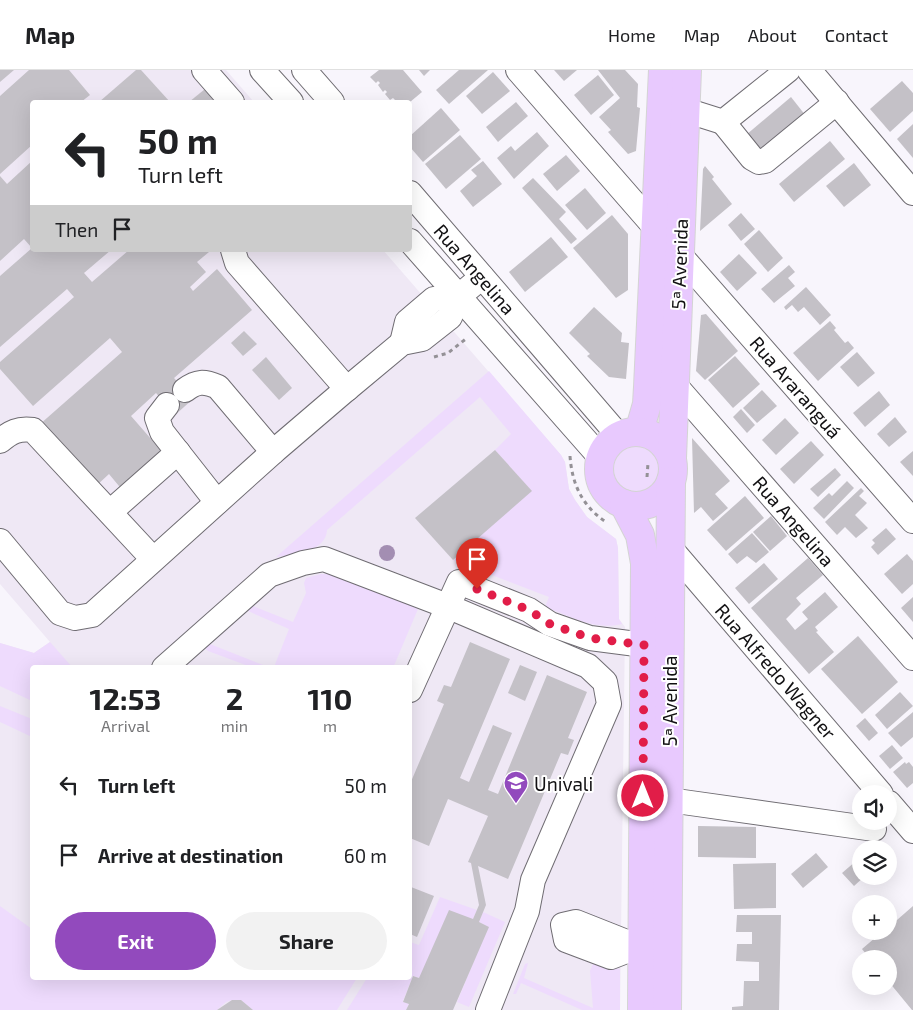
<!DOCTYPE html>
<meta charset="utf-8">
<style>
:root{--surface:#fff;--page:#f2f2f2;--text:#202124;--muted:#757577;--line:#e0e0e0;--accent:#924abd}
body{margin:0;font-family:"Exo 2",sans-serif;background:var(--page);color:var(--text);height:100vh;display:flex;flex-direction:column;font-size:19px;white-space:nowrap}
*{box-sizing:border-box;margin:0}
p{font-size:16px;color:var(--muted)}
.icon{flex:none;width:28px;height:28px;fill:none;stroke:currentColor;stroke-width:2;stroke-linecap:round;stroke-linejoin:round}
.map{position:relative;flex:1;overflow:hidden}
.panel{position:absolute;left:30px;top:595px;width:382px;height:315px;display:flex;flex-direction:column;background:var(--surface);border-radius:5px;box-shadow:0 5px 20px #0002}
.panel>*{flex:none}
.banner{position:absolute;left:30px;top:30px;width:382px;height:152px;border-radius:5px;box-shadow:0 5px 20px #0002;background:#fff;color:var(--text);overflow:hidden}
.controls{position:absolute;left:852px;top:715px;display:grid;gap:10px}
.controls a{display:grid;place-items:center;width:45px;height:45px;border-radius:50%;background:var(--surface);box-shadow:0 5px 20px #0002;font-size:25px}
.pin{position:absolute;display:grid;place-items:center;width:42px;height:42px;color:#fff;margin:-51px -21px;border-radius:50% 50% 50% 0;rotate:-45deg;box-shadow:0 0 5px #0007}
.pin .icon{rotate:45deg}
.me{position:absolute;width:55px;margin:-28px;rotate:0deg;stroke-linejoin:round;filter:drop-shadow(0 0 4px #0008)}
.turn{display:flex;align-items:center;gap:18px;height:105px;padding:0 25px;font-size:22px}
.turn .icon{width:65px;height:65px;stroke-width:2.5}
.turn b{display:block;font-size:35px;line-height:42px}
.then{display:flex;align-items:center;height:48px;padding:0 25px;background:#0003;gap:10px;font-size:19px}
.eta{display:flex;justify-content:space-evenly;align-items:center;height:85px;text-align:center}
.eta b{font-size:30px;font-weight:700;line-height:35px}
.button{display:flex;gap:10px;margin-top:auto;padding:10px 25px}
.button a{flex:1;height:58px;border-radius:30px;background:var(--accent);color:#fff;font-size:20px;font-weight:700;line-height:58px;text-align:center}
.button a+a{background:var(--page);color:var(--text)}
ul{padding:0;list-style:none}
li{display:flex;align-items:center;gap:15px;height:70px;padding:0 25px}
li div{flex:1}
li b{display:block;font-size:19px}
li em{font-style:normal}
header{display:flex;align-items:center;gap:30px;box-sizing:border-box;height:70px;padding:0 25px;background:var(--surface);border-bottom:1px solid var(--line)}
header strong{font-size:24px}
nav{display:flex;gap:28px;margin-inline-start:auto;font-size:18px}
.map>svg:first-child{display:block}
</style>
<header>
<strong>Map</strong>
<nav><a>Home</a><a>Map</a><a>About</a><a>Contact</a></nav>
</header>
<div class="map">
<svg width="913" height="940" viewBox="0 0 913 940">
<rect width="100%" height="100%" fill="#f8f5fc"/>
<path fill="#efe8f5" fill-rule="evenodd" d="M0,0H226L254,32H32V180H383L561,385L565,392L569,419L575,430L587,447L616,469L618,478L619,549L625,557L620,940H0V573L34,583L50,572L0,514ZM32,598H410V908H32Z"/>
<g fill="#eedbfd">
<path d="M489,301L561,385L565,392L569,419L575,430L587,447L616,469L618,478L619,549L622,554C595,561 570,546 545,537L549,527L453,490L531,421L495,380L511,364L480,327L327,460C326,482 293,485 276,487Z"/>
<circle cx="636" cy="399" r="30"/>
<path d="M321,504C354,503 388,526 418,539L393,598L274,597L289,559L248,541L253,536L293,552L306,523L304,513L306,508Z"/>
<polygon points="50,572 72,597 32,598 32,631 0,616 0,573 34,583"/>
<polygon points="210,574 268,597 251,597 208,581 204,577"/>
<polygon points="0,636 32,649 32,667 0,652"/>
<polygon points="440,827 477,840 473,849 419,908 413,906 403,931 409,934 406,940 347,940 367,908 410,908 410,872 419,875"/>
<polygon points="0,836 32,859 32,908 357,908 337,940 253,940 241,930 232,930 226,932 217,940 0,940"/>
<polygon points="483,842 505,852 469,937 457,932 488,857 479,852"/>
<polygon points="528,893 524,908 593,938 590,901 593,894 620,899 620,940 582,940 521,913 516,924 513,924 525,894"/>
</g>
<g fill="#c4c1c7">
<polygon points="0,0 14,0 0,12"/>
<polygon points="29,0 69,0 90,25 81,32 32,32 32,75 0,104 0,26"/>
<polygon points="136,0 141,0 170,32 99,32"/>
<polygon points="379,0 403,0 422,22 410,32 392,32 395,30 393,28 390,30 385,24 387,22 385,20 383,22 378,15 380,13 378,11 376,13 370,7"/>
<polygon points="419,0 430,0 424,6"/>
<polygon points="459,0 488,0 449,34 436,20"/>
<polygon points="554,0 577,0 564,11"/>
<polygon points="598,0 625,0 638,14 637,37 640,38 636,81 628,84 608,62 611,60 599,47 620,28"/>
<polygon points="493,2 510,21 482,44 466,26"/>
<polygon points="598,5 614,25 591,45 574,25"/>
<polygon points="902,11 913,23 913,41 890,62 870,39"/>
<polygon points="205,19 216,32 189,32"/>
<polygon points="791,27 806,46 755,88 740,70"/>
<polygon points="516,32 528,46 498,72 486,57"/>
<polygon points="441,38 460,60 423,92 410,77 410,66"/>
<polygon points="913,54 913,88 897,69"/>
<polygon points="537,62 549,76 514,109 497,88 511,76 515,81"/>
<polygon points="460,65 481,89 446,119 425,94"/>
<polygon points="830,71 845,89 794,132 779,114"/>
<polygon points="566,85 580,101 557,121 543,104"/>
<polygon points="32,91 32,180 111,180 84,203 92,212 129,180 207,180 209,182 197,192 206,202 190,217 193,221 217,199 252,240 174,308 193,329 175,345 156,323 131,346 165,385 124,422 109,404 96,416 39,355 122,282 110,268 33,336 0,299 0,292 74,227 67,219 0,277 0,206 32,178 24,169 0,191 0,106 7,114"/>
<polygon points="483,91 502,114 473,137 460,121 477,106 471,100"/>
<polygon points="854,93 871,115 844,137 826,116"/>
<polygon points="705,96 714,107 712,109 732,134 700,161 703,99"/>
<polygon points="533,108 566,142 559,149 577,169 571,174 522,118"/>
<polygon points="585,118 606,143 587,160 565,135"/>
<polygon points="741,143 755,159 741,171 728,155"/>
<polygon points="612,145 628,164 628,220 616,228 573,178"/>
<polygon points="759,160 783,188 768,202 744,174"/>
<polygon points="551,167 568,187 525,222 509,202"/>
<polygon points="739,184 757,203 737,221 720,202"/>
<polygon points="789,195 795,202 788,208 795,216 774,233 761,219"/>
<polygon points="806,217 831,245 820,255 804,237 798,242 792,235 786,240 784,237"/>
<polygon points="594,237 622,263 621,272 629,273 626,309 609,307 587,286 590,284 569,263"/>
<polygon points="706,244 738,281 705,310 696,301 701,245"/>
<polygon points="830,251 836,258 834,260 845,273 848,271 854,278 818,311 793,283"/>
<polygon points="244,261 257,274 243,286 231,273"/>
<polygon points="857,282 875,303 858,317 840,297"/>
<polygon points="735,286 760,314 733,338 708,310"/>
<polygon points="266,287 292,318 279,330 252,300"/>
<polygon points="762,320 777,336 757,353 743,338"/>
<polygon points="879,321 890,335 865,357 853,343"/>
<polygon points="741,339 755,355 747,363 733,347"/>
<polygon points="895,347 907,362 889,377 877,364"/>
<polygon points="785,348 799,363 776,385 762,370"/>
<polygon points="692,368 730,411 715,424 728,438 713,451 701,437 694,443"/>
<polygon points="811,371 824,385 794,414 780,399"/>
<polygon points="495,380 532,421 453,490 415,448"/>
<polygon points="913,381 913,406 900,392"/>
<polygon points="835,398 841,405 818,427 810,419"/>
<polygon points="847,411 854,418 824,449 813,438 829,423 832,426"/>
<polygon points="861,418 864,421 859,426 867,433 855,445 868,458 856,468 845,457 837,465 825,452"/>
<polygon points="745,426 764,448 726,481 707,460"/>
<polygon points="771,446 787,466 770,481 753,462"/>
<polygon points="886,458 896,469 878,485 871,477 875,473 872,470"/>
<polygon points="752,463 769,482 756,493 747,486 737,494 728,484"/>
<polygon points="907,484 913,491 913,514 902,524 884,504"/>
<polygon points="808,488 823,505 796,528 801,534 786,549 795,560 808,549 802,542 825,522 838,537 815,557 818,561 816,562 834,582 809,604 751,538"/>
<polygon points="764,493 778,509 749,534 735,518"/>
<polygon points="913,527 913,552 901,538"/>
<polygon points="858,566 898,612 862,644 821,599"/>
<polygon points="470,572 510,589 460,708 469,712 493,655 512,663 488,720 498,724 547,605 587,622 568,668 574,670 568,685 561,683 508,809 478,796 486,835 479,852 489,857 453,940 406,940 409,934 403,932 413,906 419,908 449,840 473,849 479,835 471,793 468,792 488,746 448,729 429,776 410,768 410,714 444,634 437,631 444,615 451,617"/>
<polygon points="520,595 537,602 525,631 508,623"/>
<polygon points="900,622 913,636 887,659 875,645"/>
<polygon points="913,642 913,667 901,677 888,663"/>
<polygon points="865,648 878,663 869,671 856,656"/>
<polygon points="892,675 903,688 890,699 879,686"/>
<polygon points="905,692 906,694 909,692 913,697 913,713 907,718 893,702"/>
<polygon points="698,756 756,757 756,788 698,787"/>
<polygon points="816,783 828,797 803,818 791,804"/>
<polygon points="856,791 861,798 861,806 865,806 854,816 842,803"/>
<polygon points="776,793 776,838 734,839 733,794"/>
<polygon points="411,817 434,826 417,867 410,864"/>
<polygon points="913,836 913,940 912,940 889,912 889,889 870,889 862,879 883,861 889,861 889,857"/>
<polygon points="737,845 781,845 779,940 732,940 732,937 743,936 744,911 759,911 759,892 736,891 737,874 752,874 752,862 736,862"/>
<polygon points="232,930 241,930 253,940 217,940"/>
</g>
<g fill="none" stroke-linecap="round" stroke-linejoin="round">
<defs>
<g id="minor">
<polyline points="204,0 232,32"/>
<polyline points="262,0 291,32"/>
<polyline points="304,0 332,32"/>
<polyline points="518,0 654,156"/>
<polyline points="809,0 913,123"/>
<polyline points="685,40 723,52 788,0"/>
<polyline points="723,52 752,88 759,92 765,91 837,32"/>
<polyline points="410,123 619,366"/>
<polyline points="410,171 601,388"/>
<polyline points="233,180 237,193 347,319"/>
<polyline points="679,184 913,451"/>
<polyline points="402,273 407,252 434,229 458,227"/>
<polyline points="674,314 913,588"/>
<path d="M185,320C197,311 204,311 218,317L273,382"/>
<polyline points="167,335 157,348 162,362 217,432"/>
<path d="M0,371C11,362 18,358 33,360L153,489"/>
<polyline points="110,442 178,382"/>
<polyline points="0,471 60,543 75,548 92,545 273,382 342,323 402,273 422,269 450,247 458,227 482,207"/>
<polyline points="671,479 881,724"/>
<polyline points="164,598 269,505 303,493 324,489 447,536 588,596 605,612 609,634 533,810 527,841 488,940"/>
<polyline points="410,620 459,512 529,540 550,554 590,568 644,575"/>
<polyline points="669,730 874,759"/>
<polyline points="889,733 913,761"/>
<polygon points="576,852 624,871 629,880 611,887 566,870 563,855"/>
</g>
<g id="major">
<polyline points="639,362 647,334 648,317 663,0"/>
<circle cx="636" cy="399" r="37"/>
<polyline points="672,388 687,0"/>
<polyline points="624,434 640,465 645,493 642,940"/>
<polyline points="667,940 671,411"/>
</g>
</defs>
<use href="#minor" stroke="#6f6c72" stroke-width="26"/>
<use href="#major" stroke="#d4d4d4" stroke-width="30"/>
<g stroke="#949196" stroke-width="3" stroke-dasharray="4 4" stroke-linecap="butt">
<polyline points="434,287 448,283 467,268"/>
<path d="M570,386C572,414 582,436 606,452"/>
<polyline points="647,407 648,393"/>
</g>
<use href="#minor" stroke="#fff" stroke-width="24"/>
<use href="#major" stroke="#e8c9fe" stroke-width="28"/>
</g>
<circle fill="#a38eb2" cx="387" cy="483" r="8"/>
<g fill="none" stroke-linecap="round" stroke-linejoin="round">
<polyline stroke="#e11d48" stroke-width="9" stroke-dasharray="0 16.2" points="477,519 529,540 550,554 590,568 644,575 643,726"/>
</g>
<defs>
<symbol id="university-pin" viewBox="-11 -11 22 30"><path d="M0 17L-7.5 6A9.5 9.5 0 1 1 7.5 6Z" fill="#924abd" stroke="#fff"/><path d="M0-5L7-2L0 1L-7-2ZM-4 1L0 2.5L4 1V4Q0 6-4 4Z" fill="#fff"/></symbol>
</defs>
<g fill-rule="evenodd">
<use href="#university-pin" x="502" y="699" width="28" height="38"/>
</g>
<g text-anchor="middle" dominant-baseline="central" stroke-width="4" stroke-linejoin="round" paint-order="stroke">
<g font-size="19" fill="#111012" stroke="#fff">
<text transform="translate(679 194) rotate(-88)">5ª Avenida</text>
<text transform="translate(475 199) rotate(49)">Rua Angelina</text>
<text transform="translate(796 317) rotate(49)">Rua Araranguá</text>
<text transform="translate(794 451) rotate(49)">Rua Angelina</text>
<text transform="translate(776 601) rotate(49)">Rua Alfredo Wagner</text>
<text transform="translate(669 631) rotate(-90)">5ª Avenida</text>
</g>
<g font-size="19" fill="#111012" stroke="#fff" text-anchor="start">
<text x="534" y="713">Univali</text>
</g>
</g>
</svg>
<div class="controls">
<a><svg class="icon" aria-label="sound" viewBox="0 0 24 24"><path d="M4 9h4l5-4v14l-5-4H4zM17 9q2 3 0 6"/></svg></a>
<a><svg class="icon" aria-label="layers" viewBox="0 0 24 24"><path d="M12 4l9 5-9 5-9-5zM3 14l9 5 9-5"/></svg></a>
<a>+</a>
<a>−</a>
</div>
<div class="pin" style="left:477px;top:519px;background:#d93025"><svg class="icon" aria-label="arrive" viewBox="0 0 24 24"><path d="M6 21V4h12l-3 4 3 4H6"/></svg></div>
<svg class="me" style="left:643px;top:726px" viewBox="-20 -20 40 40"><circle r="17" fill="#e11d48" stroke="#fff" stroke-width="3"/><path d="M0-11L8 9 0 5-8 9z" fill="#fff"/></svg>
<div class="banner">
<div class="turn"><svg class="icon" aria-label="left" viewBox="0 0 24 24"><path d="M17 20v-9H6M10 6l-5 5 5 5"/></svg><div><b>50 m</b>Turn left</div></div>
<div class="then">Then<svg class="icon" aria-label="arrive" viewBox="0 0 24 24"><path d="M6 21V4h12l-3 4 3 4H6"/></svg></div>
</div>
<section class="panel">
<div class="eta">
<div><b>12:53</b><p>Arrival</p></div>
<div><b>2</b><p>min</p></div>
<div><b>110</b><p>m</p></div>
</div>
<ul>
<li><svg class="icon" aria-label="left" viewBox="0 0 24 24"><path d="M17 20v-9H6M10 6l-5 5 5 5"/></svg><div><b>Turn left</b></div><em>50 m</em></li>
<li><svg class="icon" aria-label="arrive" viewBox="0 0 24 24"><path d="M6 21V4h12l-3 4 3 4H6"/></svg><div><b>Arrive at destination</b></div><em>60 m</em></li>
</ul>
<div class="button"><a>Exit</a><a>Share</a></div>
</section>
</div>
